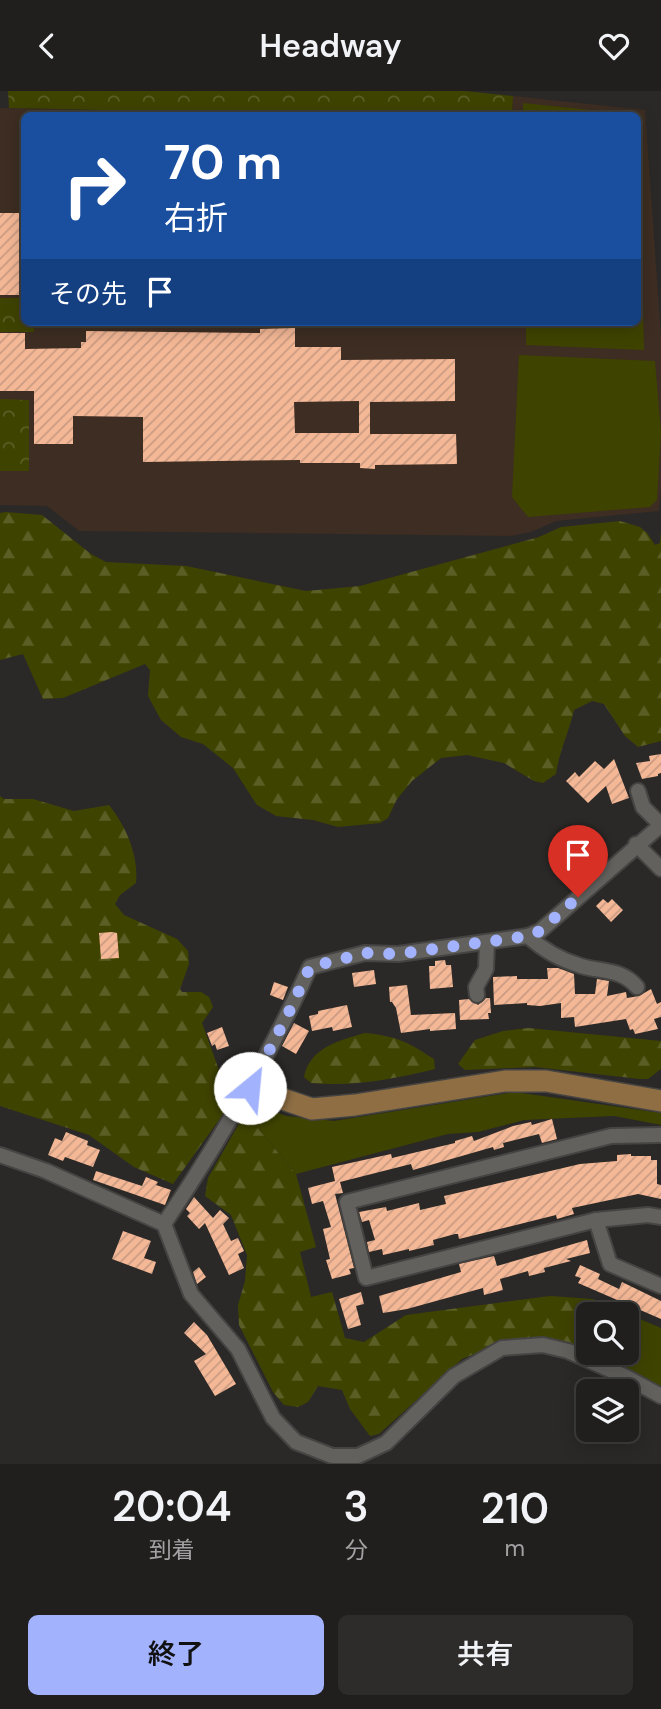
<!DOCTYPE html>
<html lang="ja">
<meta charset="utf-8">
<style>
:root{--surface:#201f1d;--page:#2d2c2a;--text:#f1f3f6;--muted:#a2a2a4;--line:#3d3d3b;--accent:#a2b2fd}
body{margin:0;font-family:"DM Sans","Noto Sans JP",sans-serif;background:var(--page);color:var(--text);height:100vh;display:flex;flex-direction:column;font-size:26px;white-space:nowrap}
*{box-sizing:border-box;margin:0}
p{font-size:23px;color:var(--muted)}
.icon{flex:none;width:38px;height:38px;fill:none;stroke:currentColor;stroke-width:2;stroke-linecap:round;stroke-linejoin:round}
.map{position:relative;height:1373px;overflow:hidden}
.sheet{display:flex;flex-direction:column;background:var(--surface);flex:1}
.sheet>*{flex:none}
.hud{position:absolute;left:21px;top:21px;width:620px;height:214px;border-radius:10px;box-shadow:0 4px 18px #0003,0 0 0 2px var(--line);background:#1a4fa0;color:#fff;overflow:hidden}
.controls{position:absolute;left:576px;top:1211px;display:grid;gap:14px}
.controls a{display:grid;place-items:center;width:63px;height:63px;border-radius:10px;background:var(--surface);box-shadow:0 4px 18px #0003,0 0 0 2px var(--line);font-size:35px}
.pin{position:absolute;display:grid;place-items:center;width:60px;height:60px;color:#fff;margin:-72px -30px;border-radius:50% 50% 50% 0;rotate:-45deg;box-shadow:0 0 7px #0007}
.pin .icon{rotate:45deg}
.me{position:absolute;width:77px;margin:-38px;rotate:28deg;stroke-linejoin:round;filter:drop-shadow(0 0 5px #0008)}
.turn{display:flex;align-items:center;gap:24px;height:147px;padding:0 28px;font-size:32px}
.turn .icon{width:91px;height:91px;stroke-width:2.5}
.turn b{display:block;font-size:49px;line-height:60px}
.then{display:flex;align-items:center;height:66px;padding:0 28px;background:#0003;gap:14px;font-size:26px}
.eta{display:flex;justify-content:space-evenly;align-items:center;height:119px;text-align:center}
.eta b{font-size:42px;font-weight:600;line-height:49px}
.primary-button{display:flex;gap:14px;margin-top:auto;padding:14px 28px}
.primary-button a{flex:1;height:80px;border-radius:10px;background:var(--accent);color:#111;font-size:28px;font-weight:600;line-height:80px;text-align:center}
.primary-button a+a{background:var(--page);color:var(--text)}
header{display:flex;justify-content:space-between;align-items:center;height:91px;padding:0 28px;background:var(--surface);font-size:32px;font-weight:600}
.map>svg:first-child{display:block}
</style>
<header><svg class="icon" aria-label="back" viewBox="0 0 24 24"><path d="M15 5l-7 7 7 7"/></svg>Headway<svg class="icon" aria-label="heart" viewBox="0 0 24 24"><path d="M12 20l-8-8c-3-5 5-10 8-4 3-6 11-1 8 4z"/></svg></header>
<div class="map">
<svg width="661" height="1373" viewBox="0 0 661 1373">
<defs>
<pattern id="forest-firs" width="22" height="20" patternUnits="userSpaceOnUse" patternTransform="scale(1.75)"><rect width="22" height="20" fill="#3f4300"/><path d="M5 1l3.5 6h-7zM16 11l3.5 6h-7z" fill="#5b5e25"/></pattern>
<pattern id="park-crowns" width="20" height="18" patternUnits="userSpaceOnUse" patternTransform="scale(1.75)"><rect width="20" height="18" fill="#3f4300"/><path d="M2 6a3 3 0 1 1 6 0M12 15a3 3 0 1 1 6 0" fill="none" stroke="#5b5e25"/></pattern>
<pattern id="building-hatch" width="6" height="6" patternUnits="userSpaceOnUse" patternTransform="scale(1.75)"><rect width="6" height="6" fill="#f5b896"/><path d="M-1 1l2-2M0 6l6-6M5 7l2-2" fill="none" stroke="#c99b82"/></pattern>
</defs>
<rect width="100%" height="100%" fill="#2a2927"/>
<polygon fill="#3d2d22" points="513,5 645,19 661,245 661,396 659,420 556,430 531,441 510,445 79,440 47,415 0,414 0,17 345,24 24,24 24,231 637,231 637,24 512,24"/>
<g fill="#3f4300">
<polygon points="523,12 639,24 644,259 526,254 526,231 637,231 637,24 523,24"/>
<polygon points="519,264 655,270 661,341 657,409 650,416 528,426 512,406"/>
<polygon points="515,1001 661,1022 661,1034 614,1025 524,1029 478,1041 448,1043 296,1083 245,1022 253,1011 286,1025 334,1030"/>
<polygon points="607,1214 661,1237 661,1297 618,1275 616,1262 626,1262 626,1223 609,1223"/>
</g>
<g fill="url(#forest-firs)">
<path d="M6,421L42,424L91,463L106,471L186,475L306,500L360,495L539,446L561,436L620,430L640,436L647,442L655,454L660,452L661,440V650L638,656L625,645L604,613L592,610L574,619C569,641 559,661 556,683L543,692L534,690L504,672L467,664L441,667L412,690L397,708L388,727L380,732L338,736L313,729L276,725L257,714L233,677L203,653L181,646L161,629L148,605L150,579L145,573L63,607L43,608L23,563L0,569V422Z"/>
<path d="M0,705L4,708H33L74,720L109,714C126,735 139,765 136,792L120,804L115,813L124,824L177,848L188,860L189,873L180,898L182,901H201L209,906L213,916L202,932L224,993V1022L173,1093L134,1076L89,1044L0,1015Z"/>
<polygon points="528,937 661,950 661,978 648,988 640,988 535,976 465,979 458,973 475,949 503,940"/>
<path d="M365,942C396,945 408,951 434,968L435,978C395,988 353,996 311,992L304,986C309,957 340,949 365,942Z"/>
<polygon points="245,1022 296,1083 316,1156 300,1161 311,1206 332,1201 345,1247 364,1251 406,1224 550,1205 593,1208 607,1214 609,1223 588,1223 588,1261 541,1247 503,1251 462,1268 379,1343 370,1345 350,1318 342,1299 318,1295 308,1311 298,1316 284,1314 273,1301 239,1234 238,1214 245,1190 247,1164 231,1124 205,1105 208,1087"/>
</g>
<g fill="url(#park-crowns)">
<polygon points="8,0 465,0 513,5 512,24 345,24 9,17"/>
<polygon points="0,207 24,207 24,231 34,231 34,241 0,241"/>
<polygon points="0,308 29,309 29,380 0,380"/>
</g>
<g fill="url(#building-hatch)" fill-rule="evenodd">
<rect x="0" y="122" width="24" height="82"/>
<path d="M295,237V256H341V269L455,268V310L370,311V343H456L457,373L375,374V378L360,377V372H300V369L143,371V326L73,325V353H34V300H0V242H25V258L81,257V251H86V240L260,242V238ZM359,310V342H295L294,311Z"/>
<polygon points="661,663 661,682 658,683 658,685 642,688 636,672 650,670 649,665"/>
<polygon points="614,668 629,707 612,713 606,695 588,712 566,690 575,681 579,686 595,670 604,678"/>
<polygon points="603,808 608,812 612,808 623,819 611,831 596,815"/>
<polygon points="112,841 117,842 119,867 101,868 99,842"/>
<polygon points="445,869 446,874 451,874 453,896 430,898 429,875 435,875 435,870"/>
<polygon points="547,877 558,877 574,883 575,903 595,903 597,888 609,890 607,905 626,901 627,907 639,905 651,898 657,913 661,911 661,926 654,928 658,938 635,943 633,938 630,939 626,928 575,936 574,926 561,927 561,912 540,915 527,914 527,912 494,914 493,886 517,885 517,888 548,888"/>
<polygon points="374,879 376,893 354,896 352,882"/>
<polygon points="274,891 288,896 283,909 270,904"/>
<polygon points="407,894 411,924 455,922 456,938 430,940 430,938 401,942 396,917 392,911 390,911 389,896"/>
<polygon points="486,907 490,907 491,922 488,922 489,928 460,929 459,909 469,908 478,914"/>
<polygon points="347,914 352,936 333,940 332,936 312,940 309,925 318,923 318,920"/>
<polygon points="294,932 309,940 296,963 282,955"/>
<polygon points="222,936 229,955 217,959 215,953 212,955 207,942"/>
<polygon points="552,1028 557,1048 542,1052 539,1043 503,1052 504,1056 494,1059 493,1056 413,1079 411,1073 340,1091 343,1102 335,1103 354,1177 349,1178 351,1183 332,1188 326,1169 330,1168 323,1138 331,1136 323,1110 312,1113 308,1097 335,1090 332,1076 391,1063 392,1067 455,1052 455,1050 472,1045 474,1050 513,1035 531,1031 532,1034"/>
<polygon points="66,1041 88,1050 87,1054 100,1059 93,1076 65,1066 63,1070 48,1064 55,1047 62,1050"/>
<polygon points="631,1063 631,1065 651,1065 651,1069 657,1069 657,1093 661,1094 661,1108 638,1103 572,1117 574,1123 557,1128 556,1124 459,1148 458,1143 455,1143 433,1149 434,1154 409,1160 409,1158 383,1164 382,1158 369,1161 367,1151 375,1149 369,1129 362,1131 359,1121 386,1116 387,1120 419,1112 420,1119 446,1113 444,1105 457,1102 580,1073 617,1070 617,1064"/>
<polygon points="96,1080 142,1095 146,1086 158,1091 156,1094 171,1099 165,1114 93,1089"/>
<polygon points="194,1106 213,1127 220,1119 229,1127 223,1133 231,1150 238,1147 244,1160 238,1163 244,1177 229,1184 205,1132 199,1138 187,1125 190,1122 186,1118"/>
<polygon points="123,1140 151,1150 144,1167 156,1171 152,1183 112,1168"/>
<polygon points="587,1149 590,1162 566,1168 571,1170 544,1177 545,1181 529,1185 528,1180 500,1188 503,1199 484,1204 483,1197 407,1218 383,1222 379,1205 461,1181 459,1173 494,1165 497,1175"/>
<polygon points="580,1174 600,1183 598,1188 619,1198 622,1191 661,1210 661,1228 578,1192 581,1187 575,1185"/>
<polygon points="199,1176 206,1186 197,1193 193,1181"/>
<polygon points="361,1201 364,1213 356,1215 361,1234 348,1238 339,1208"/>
<polygon points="194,1231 207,1244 236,1293 215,1305 194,1270 206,1263 184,1242"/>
</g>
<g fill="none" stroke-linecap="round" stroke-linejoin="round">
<defs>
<g id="street">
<polyline points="638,700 643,716 661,734"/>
<polyline points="636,753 661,778"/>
<path d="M528,845C544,860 561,869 581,875C602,881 622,878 637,896"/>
<polyline points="477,904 476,896 486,878 487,851"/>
<polyline points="661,1044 611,1045 347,1111 366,1187 596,1129 648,1124 661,1126"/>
<polyline points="0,1064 46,1080 164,1133 191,1203 238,1258 273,1327 296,1351 332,1365 358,1365 386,1352 454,1285 502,1257 543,1254 568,1260 626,1286 661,1305"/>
<polyline points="596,1129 610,1173 661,1195"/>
<path d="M164,1133C219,1051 269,966 310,876L365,862L398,863L528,845L540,840L661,734"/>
</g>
<polyline id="secondary" points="250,997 312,1018 355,1014 505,990 546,990 661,1010"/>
</defs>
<use href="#street" stroke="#454442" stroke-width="18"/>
<use href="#secondary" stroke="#454442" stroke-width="24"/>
<use href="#street" stroke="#62615e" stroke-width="14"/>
<use href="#secondary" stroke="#8f6e44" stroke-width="21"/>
</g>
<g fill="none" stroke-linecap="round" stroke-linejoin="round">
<polyline stroke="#a2b2fd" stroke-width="12" stroke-dasharray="0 21.6" points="250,997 291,917 310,876 365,862 398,863 528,845 540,840 578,806"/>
</g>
</svg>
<div class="controls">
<a><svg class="icon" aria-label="search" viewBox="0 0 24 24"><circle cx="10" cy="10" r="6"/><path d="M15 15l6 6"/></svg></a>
<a><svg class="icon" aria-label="layers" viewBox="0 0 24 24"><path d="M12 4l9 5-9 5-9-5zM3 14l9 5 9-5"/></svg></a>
</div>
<div class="pin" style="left:578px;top:806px;background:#d93025"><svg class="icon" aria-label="arrive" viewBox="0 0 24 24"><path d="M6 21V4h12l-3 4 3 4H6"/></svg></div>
<svg class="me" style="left:250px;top:997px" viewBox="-20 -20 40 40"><circle r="19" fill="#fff"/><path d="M0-13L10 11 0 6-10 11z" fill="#a2b2fd"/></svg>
<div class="hud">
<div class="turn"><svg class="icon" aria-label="right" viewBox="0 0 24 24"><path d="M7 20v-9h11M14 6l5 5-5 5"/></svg><div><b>70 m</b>右折</div></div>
<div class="then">その先<svg class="icon" aria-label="arrive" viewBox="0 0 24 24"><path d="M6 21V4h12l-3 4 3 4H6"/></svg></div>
</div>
</div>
<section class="sheet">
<div class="eta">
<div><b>20:04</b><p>到着</p></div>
<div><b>3</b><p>分</p></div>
<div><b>210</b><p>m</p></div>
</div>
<div class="primary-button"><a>終了</a><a>共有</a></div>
</section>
